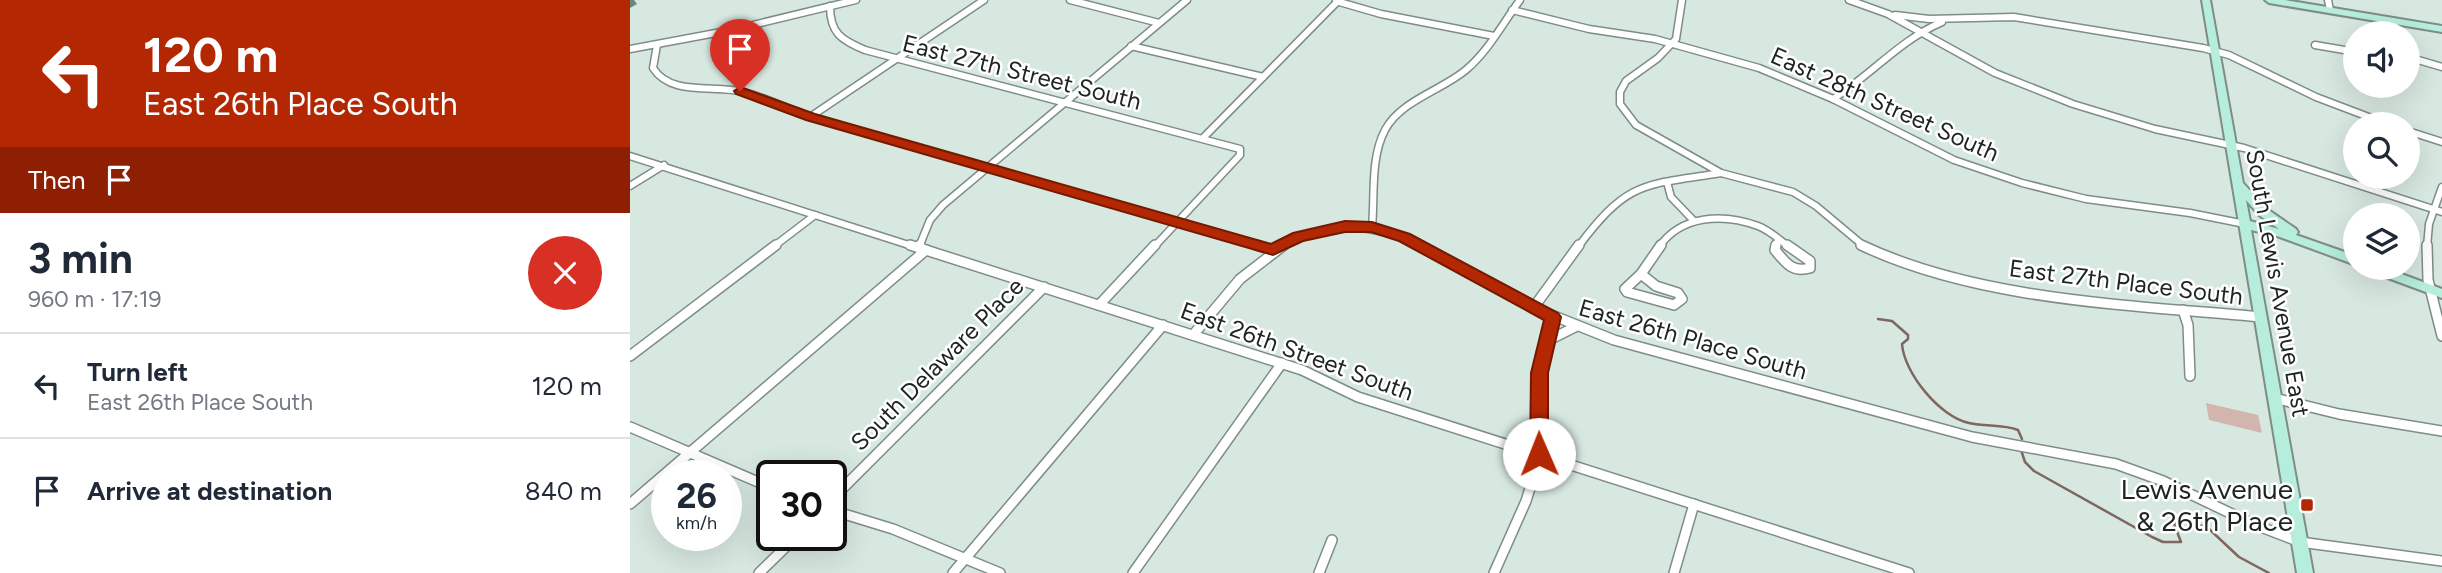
<!DOCTYPE html>
<meta charset="utf-8">
<style>
:root{--surface:#fff;--page:#f2f2f3;--text:#1f2937;--muted:#747a83;--line:#e0e1e3}
body{margin:0;font-family:Figtree,sans-serif;background:var(--page);color:var(--text);height:100vh;display:flex;flex-direction:column;font-size:26px;white-space:nowrap}
*{box-sizing:border-box;margin:0}
p{font-size:23px;color:var(--muted)}
.icon{flex:none;width:38px;height:38px;fill:none;stroke:currentColor;stroke-width:2;stroke-linecap:round;stroke-linejoin:round}
.map{position:relative;flex:1;overflow:hidden}
.drawer{display:flex;flex-direction:column;background:var(--surface);width:630px}
.drawer>*{flex:none}
.hud{background:#b32703;color:#fff;overflow:hidden}
.fabs{position:absolute;left:1713px;top:21px;display:grid;gap:14px}
.fabs a{display:grid;place-items:center;width:77px;height:77px;border-radius:50%;background:var(--surface);box-shadow:0 7px 28px #0002;font-size:35px}
.speed{position:absolute;left:21px;top:460px;display:flex;gap:14px;font-size:35px;font-weight:700;text-align:center}
.speed>*{display:grid;place-content:center;width:91px;height:91px;border-radius:50%;background:var(--surface);box-shadow:0 7px 28px #0002;line-height:1}
.speed small{font-size:18px;font-weight:400}
.speed .limit{border:4px solid #111;border-radius:10px;background:#fff;color:#111}
.pin{position:absolute;display:grid;place-items:center;width:60px;height:60px;color:#fff;margin:-72px -30px;border-radius:50% 50% 50% 0;rotate:-45deg;box-shadow:0 0 7px #0007}
.pin .icon{rotate:45deg}
.me{position:absolute;width:77px;margin:-38px;rotate:359deg;stroke-linejoin:round;filter:drop-shadow(0 0 5px #0008)}
.turn{display:flex;align-items:center;gap:24px;height:147px;padding:0 28px;font-size:32px}
.turn .icon{width:91px;height:91px;stroke-width:2.5}
.turn b{display:block;font-size:49px;line-height:60px}
.then{display:flex;align-items:center;height:66px;padding:0 28px;background:#0003;gap:14px;font-size:26px}
.round{display:grid;place-items:center;flex:none;width:74px;height:74px;border-radius:37px;background:var(--page)}
.head{display:flex;align-items:center;justify-content:space-between;height:119px;padding:0 28px}
h1{font-size:42px;font-weight:700;line-height:52px}
ul{padding:0;list-style:none}
li{display:flex;align-items:center;gap:21px;height:105px;padding:0 28px;border-top:2px solid var(--line)}
li div{flex:1}
li b{display:block;font-size:26px}
li em{font-style:normal}
main{display:flex;flex:1;min-height:0}
.map>svg:first-child{display:block}
</style>
<main>
<section class="drawer">
<div class="hud">
<div class="turn"><svg class="icon" aria-label="left" viewBox="0 0 24 24"><path d="M17 20v-9H6M10 6l-5 5 5 5"/></svg><div><b>120 m</b>East 26th Place South</div></div>
<div class="then">Then<svg class="icon" aria-label="arrive" viewBox="0 0 24 24"><path d="M6 21V4h12l-3 4 3 4H6"/></svg></div>
</div>
<div class="head"><div><h1>3 min</h1><p>960 m · 17:19</p></div><a class="round" style="background:#d93025;color:#fff"><svg class="icon" aria-label="close" viewBox="0 0 24 24"><path d="M6 6l12 12M18 6L6 18"/></svg></a></div>
<ul>
<li><svg class="icon" aria-label="left" viewBox="0 0 24 24"><path d="M17 20v-9H6M10 6l-5 5 5 5"/></svg><div><b>Turn left</b><p>East 26th Place South</p></div><em>120 m</em></li>
<li><svg class="icon" aria-label="arrive" viewBox="0 0 24 24"><path d="M6 21V4h12l-3 4 3 4H6"/></svg><div><b>Arrive at destination</b></div><em>840 m</em></li>
</ul>
</section>
<div class="map">
<svg width="1812" height="573" viewBox="0 0 1812 573">
<rect width="100%" height="100%" fill="#d7e8e0"/>
<polygon fill="#d1b5ae" points="1576,403 1628,415 1632,433 1579,420"/>
<g fill="none" stroke-linecap="round" stroke-linejoin="round">
<g stroke="#7f665f" stroke-width="2.5">
<path d="M1248,319L1262,321L1278,335V339L1272,344C1274,373 1310,417 1339,423C1356,427 1372,424 1388,430L1392,439"/>
<polyline points="1391,450 1395,462 1404,471 1522,537 1533,542 1551,542 1544,524 1548,521 1561,522 1578,528 1609,557 1639,573"/>
</g>
<defs>
<g id="street-far1">
<polyline points="440,0 529,23"/>
<polyline points="1052,0 1046,39 1028,58 996,81 990,92 990,104 1006,125 1091,173 1163,192 1186,206 1235,247"/>
<polyline points="1219,0 1258,14 1365,73 1443,104 1525,129 1614,148 1812,212"/>
<polyline points="1698,0 1700,10"/>
<polyline points="706,1 751,14 864,36"/>
<path d="M200,6C200,33 211,40 235,50L610,149V155L524,247"/>
<polyline points="882,10 959,29 1025,39 1129,68 1203,99 1324,160 1392,183 1456,199 1560,213 1615,224"/>
<polyline points="1265,15 1299,19 1384,17 1573,48 1599,55 1686,97 1757,124"/>
<path d="M27,45L23,68C41,97 86,84 114,92C137,98 158,109 180,117L632,247"/>
<polyline points="1685,45 1726,52"/>
<polyline points="501,46 633,77"/>
<polyline points="0,49 102,30 226,0"/>
<polyline points="1778,57 1812,67"/>
<path d="M1203,99C1241,75 1270,40 1312,22"/>
<polyline points="180,117 354,0"/>
<polyline points="1778,131 1812,142"/>
<polyline points="573,138 709,0"/>
<polyline points="0,156 285,247"/>
<polyline points="1037,182 1041,197 1064,221"/>
<polyline points="0,186 34,165"/>
<path d="M742,227C745,197 740,158 755,130C771,100 813,90 837,69C859,50 873,23 890,0"/>
<polyline points="143,247 185,215"/>
<polyline points="289,247 300,220 313,205 557,0"/>
<path d="M650,247C698,221 743,222 791,247"/>
<path d="M948,247C998,180 1014,185 1091,173"/>
<path d="M1029,247C1051,215 1093,213 1128,226C1139,230 1150,240 1159,247"/>
<polyline points="1146,247 1148,240"/>
<polyline points="1797,247 1799,224 1812,187"/>
</g>
<g id="street">
<polyline points="280,245 672,370 728,397 1279,573"/>
<polyline points="626,245 643,250"/>
<polyline points="788,245 909,310 984,340 1342,437 1486,464 1533,481 1623,524 1670,542 1812,561"/>
<path d="M1146,245L1145,250C1156,263 1162,273 1180,268V261L1157,245"/>
<path d="M1231,245C1349,301 1502,305 1631,317"/>
<polyline points="1797,245 1798,280 1812,336"/>
<polyline points="289,248 290,245"/>
<polygon points="1011,274 1026,286 1048,293 1052,299 1044,305 997,292 995,289"/>
<polyline points="1011,274 1031,245"/>
<polyline points="469,305 525,245"/>
<polyline points="904,307 949,245"/>
<polyline points="1553,310 1558,325 1560,376"/>
<polyline points="563,335 610,279 654,245"/>
<polyline points="917,341 945,327"/>
<polyline points="0,356 146,245"/>
<polyline points="1644,398 1709,414 1812,431"/>
<polyline points="0,427 142,488"/>
<polyline points="201,500 414,287"/>
<polyline points="0,504 296,250"/>
<polyline points="201,510 263,529 370,573"/>
<polyline points="129,573 167,536"/>
<polyline points="323,573 533,325"/>
<polyline points="503,573 652,363"/>
<polyline points="689,573 702,540"/>
<polyline points="864,573 896,501 907,466 910,373 922,317"/>
<polyline points="1044,573 1064,504"/>
</g>
<g id="secondary">
<path d="M1572,0H1580L1613,183L1637,209L1666,229L1668,232L1666,235L1726,256V265L1647,236L1621,230L1683,573H1667ZM1616,200L1629,215L1649,229L1620,221Z"/>
<polygon points="1635,0 1655,0 1812,26 1812,32 1639,3"/>
<polygon points="1737,268 1755,268 1812,289 1812,298 1739,271"/>
</g>
</defs>
<use href="#street-far1" stroke="#7e8d86" stroke-width="9"/>
<use href="#street" stroke="#7e8d86" stroke-width="12"/>
<use href="#secondary" stroke="#7e8d86" stroke-width="4"/>
<use href="#street-far1" stroke="#fff" stroke-width="6"/>
<use href="#street" stroke="#fff" stroke-width="9"/>
<use href="#secondary" fill="#b6eddd" fill-rule="evenodd"/>
</g>
<polygon fill="#6b867a" points="0,0 4,0 7,4 0,8"/>
<polygon fill="#b32703" stroke="#741902" stroke-width="2" points="110,87 185,114 641,244 663,233 715,221 742,222 780,234 928,313 931,317 918,373 918,454 915,460 909,462 902,460 900,454 901,373 914,320 769,241 741,232 715,232 673,241 643,255 176,120 106,94 104,91"/>
<rect fill="#b32703" stroke="#fff" stroke-width="2.5" x="1670" y="498" width="14" height="14" rx="3.5"/>
<g text-anchor="middle" dominant-baseline="central" stroke-width="5" stroke-linejoin="round" paint-order="stroke">
<g font-size="24" fill="#1e2421" stroke="#fff">
<text transform="translate(392 72) rotate(14)">East 27th Street South</text>
<text transform="translate(1255 104) rotate(24)">East 28th Street South</text>
<text transform="translate(1496 282) rotate(7)">East 27th Place South</text>
<text transform="translate(1648 283) rotate(80)">South Lewis Avenue East</text>
<text transform="translate(1063 339) rotate(16)">East 26th Place South</text>
<text transform="translate(667 351) rotate(20)">East 26th Street South</text>
<text transform="translate(307 364) rotate(-45)">South Delaware Place</text>
</g>
<g font-size="28" fill="#1e2421" stroke="#fff" text-anchor="end">
<text x="1663" y="489">Lewis Avenue<tspan x="1663" dy="32">&amp; 26th Place</tspan></text>
</g>
</g>
</svg>
<div class="fabs">
<a><svg class="icon" aria-label="sound" viewBox="0 0 24 24"><path d="M4 9h4l5-4v14l-5-4H4zM17 9q2 3 0 6"/></svg></a>
<a><svg class="icon" aria-label="search" viewBox="0 0 24 24"><circle cx="10" cy="10" r="6"/><path d="M15 15l6 6"/></svg></a>
<a><svg class="icon" aria-label="layers" viewBox="0 0 24 24"><path d="M12 4l9 5-9 5-9-5zM3 14l9 5 9-5"/></svg></a>
</div>
<div class="speed"><div>26<small>km/h</small></div><div class="limit">30</div></div>
<div class="pin" style="left:110px;top:91px;background:#d93025"><svg class="icon" aria-label="arrive" viewBox="0 0 24 24"><path d="M6 21V4h12l-3 4 3 4H6"/></svg></div>
<svg class="me" style="left:909px;top:454px" viewBox="-20 -20 40 40"><circle r="19" fill="#fff"/><path d="M0-13L10 11 0 6-10 11z" fill="#b32703"/></svg>
</div>
</main>
